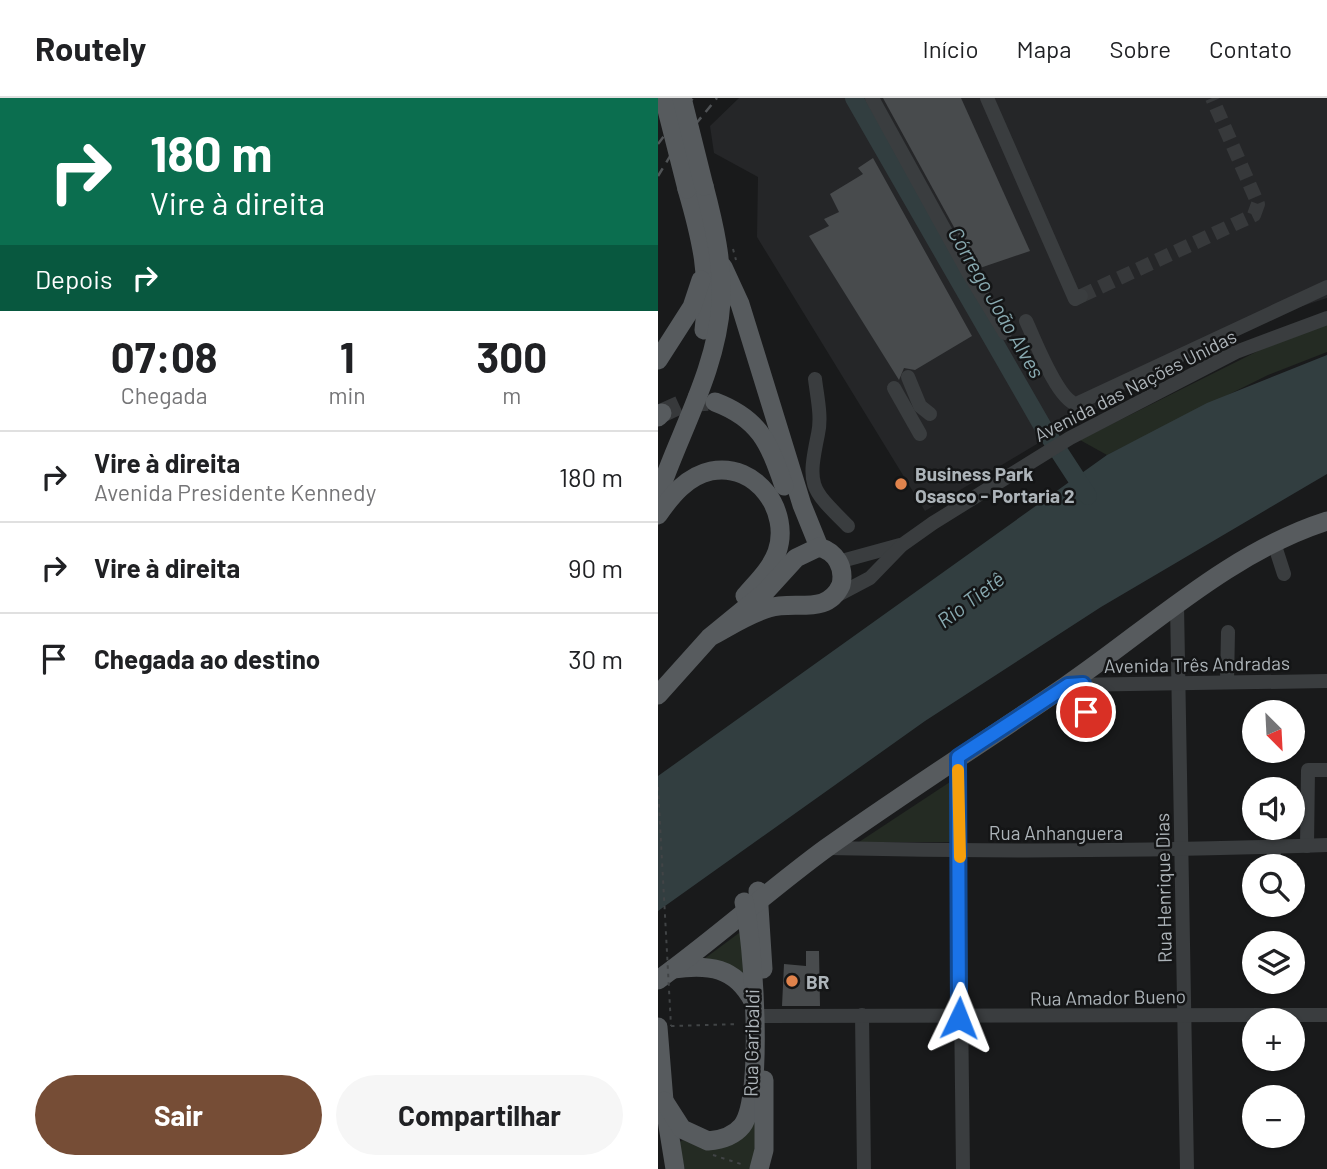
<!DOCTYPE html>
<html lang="pt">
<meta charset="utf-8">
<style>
:root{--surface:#fff;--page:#f6f6f6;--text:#202124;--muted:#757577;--line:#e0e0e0;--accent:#764d36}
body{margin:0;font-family:Barlow,sans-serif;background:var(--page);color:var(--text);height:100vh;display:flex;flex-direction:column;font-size:26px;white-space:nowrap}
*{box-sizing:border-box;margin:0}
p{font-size:23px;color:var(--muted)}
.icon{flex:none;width:38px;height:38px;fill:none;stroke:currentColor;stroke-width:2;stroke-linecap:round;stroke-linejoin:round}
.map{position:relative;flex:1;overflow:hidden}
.drawer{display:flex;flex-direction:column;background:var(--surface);width:658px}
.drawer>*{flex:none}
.hud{background:#0b6e4f;color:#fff;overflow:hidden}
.needle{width:46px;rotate:156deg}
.buttons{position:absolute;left:584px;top:602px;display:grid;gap:14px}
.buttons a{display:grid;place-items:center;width:63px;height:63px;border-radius:50%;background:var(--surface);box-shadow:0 2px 5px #0004;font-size:35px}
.pin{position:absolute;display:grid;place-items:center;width:60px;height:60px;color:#fff;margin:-30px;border:4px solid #fff;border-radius:50%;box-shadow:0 2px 7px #0007}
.me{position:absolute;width:77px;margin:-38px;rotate:2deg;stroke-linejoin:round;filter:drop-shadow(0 0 5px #0008)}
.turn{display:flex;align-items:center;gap:24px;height:147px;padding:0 35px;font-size:32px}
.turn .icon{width:91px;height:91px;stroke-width:2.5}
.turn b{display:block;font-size:49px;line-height:60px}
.then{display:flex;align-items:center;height:66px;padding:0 35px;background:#0003;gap:14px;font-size:26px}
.eta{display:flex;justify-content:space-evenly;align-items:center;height:119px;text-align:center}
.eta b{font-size:42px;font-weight:700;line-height:49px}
.primary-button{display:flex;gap:14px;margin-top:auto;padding:14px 35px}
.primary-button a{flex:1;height:80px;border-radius:42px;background:var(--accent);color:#fff;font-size:28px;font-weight:700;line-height:80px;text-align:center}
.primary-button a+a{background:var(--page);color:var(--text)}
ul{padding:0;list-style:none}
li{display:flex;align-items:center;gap:21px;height:91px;padding:0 35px;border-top:2px solid var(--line)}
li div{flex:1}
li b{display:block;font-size:26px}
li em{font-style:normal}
header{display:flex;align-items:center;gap:42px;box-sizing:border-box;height:98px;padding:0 35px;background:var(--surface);border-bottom:2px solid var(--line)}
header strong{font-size:33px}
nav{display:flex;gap:38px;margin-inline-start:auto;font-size:24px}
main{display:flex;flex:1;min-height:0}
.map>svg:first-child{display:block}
</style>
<header>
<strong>Routely</strong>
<nav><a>Início</a><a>Mapa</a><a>Sobre</a><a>Contato</a></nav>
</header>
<main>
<section class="drawer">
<div class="hud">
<div class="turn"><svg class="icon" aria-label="right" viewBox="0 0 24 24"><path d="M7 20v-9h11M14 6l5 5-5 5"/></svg><div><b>180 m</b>Vire à direita</div></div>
<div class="then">Depois<svg class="icon" aria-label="right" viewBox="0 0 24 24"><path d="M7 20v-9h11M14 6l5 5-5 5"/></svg></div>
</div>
<div class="eta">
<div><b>07:08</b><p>Chegada</p></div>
<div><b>1</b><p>min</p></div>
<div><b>300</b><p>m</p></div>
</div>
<ul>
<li><svg class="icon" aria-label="right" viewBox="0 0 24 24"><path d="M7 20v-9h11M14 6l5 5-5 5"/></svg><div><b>Vire à direita</b><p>Avenida Presidente Kennedy</p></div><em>180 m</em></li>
<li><svg class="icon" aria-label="right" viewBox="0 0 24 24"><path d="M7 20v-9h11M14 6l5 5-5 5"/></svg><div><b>Vire à direita</b></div><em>90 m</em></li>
<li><svg class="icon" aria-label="arrive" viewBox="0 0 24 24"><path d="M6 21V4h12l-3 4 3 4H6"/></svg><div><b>Chegada ao destino</b></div><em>30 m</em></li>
</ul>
<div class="primary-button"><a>Sair</a><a>Compartilhar</a></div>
</section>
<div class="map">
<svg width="669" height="1071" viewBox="0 0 669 1071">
<rect width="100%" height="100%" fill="#191a1b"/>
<polygon fill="#252628" points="81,0 669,0 669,200 601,222 484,283 267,413 99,139 100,79 56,55 52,28"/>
<g fill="#242b23">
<polygon points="669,225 669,254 610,277 449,357 422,342 624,241"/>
<polygon points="292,684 295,686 296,744 201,744"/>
<polygon points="81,835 84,837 85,876 46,861"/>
<polygon points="98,1017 101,1038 94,1071 27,1071 20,1045 25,1042 49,1051"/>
</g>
<polygon fill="#323e40" points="669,257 669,376 443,509 267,623 0,813 0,678 449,357 549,305"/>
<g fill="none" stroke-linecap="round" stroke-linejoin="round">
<polyline stroke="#323e40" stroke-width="18" points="196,0 385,329 430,398"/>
</g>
<g fill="#484b4d">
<polygon points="225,0 303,0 372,153 319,171"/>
<polygon points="215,60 314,238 257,272 246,270 241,282 151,138 171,128 166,121 181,114 172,96 205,76 200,70"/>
<polygon points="148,853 161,853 162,908 124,908 126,866 148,868"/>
</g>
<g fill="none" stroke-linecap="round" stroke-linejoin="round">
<polyline stroke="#37393b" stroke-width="14" stroke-dasharray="14 7" stroke-linecap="butt" points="423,198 596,117 600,106 554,0"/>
<polyline stroke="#37393b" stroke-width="19" stroke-dasharray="19 10" stroke-linecap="butt" points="4,315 26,305 53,303"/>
<g stroke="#414446" stroke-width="2" stroke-dasharray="3.5 5" stroke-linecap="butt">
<polyline points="75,151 78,162"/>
<polyline points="13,928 81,926"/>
<polyline points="55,1057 86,1067"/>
</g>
<g stroke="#3a3d3f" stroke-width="14">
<polyline points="214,0 310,174 347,235"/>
<polyline points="329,0 417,201 423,198"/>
<path d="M368,223C377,242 399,301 418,306L669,189"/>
<polyline points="250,279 262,308 272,316"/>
<path d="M157,281C159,298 164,319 160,336C149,389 152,390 190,428"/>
<polyline points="236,290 262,336"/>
<polyline points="616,445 626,476"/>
<polyline points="180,464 242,447"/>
<polyline points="176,499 212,480 244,447 275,425 412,340 578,254 669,220"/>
<polyline points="519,507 529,1071"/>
<polyline points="569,584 570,534"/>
<polyline points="425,586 428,614"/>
<polyline points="410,587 669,583"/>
<polyline points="300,659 305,1071"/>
<polyline points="649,748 650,672 669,672"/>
<polyline points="616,749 616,768"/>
<path d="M170,750C336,754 502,753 669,747"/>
<polyline points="612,809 613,807"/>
<polyline points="204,917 206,1071"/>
<polyline points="106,918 669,917"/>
</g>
<g stroke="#575b5e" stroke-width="19">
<path d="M29,91C43,139 53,181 46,232"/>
<polyline points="65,169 82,206 144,407 161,449"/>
<polyline points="0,262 34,209 43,182"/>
<path d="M57,304C102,321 111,345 126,388"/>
<polyline points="0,319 4,315"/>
<path d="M0,398C21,335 59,272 63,204C65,165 56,126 46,88"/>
<path d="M0,417C13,398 29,378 53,373C99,364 133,414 119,454C113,471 98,485 87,498"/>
<path d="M0,597L52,539L107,494L138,460L161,449C178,454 187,469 183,487C169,518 137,502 111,510C90,516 71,529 52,539"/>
<polyline points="100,793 105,871"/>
<path d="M15,871C51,866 77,869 95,903"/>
<path d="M0,882C58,840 110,793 167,751C247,694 329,642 409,587C492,530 572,454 669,423"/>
<polyline points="0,929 6,1003 17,1071"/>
<path d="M6,1003L24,1031L50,1043C63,1042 75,1039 84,1028C107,999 95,843 86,804"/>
<polyline points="101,1071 106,1052 106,982"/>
</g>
<g stroke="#505356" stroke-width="2.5" stroke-dasharray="9 7" stroke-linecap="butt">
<polyline points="0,46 35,0"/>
<polyline points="0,78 14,55 59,0"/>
</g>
<polyline stroke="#414446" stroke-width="2" stroke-dasharray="3.5 5" stroke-linecap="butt" points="0,689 13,928"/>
<g stroke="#575b5e" stroke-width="19">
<polyline points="6,0 29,91"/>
<polyline points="24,0 46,88"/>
</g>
</g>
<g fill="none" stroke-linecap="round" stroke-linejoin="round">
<defs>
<polyline id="route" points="301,920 300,659 410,587 425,586 428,614"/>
</defs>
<use href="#route" stroke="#114b97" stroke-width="18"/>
<use href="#route" stroke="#1a73e8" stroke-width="12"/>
<polyline stroke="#f59e0b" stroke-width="12" points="300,672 302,759"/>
</g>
<g fill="#e0834c" stroke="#141516" stroke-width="2.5">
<circle cx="243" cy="386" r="7"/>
<circle cx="134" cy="883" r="7"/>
</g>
<g text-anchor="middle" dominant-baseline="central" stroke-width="5" stroke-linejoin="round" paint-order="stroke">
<g font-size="19" fill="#adb4b9" stroke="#141516">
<text transform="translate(477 287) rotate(-27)">Avenida das Nações Unidas</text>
<text transform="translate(539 566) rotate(-1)">Avenida Três Andradas</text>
<text x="398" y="734">Rua Anhanguera</text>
<text transform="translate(505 790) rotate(-91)">Rua Henrique Dias</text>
<text transform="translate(450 899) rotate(-1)">Rua Amador Bueno</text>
<text transform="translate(93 945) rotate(-89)">Rua Garibaldi</text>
</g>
<g font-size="19" font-weight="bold" fill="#adb4b9" stroke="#141516" text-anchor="start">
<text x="257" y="375">Business Park<tspan x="257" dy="22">Osasco - Portaria 2</tspan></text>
<text x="148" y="883">BR</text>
</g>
<g font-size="21" font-style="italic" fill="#88a9b0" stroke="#141516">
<text transform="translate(339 204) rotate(60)">Córrego João Alves</text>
<text transform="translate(312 501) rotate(-37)">Rio Tietê</text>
</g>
</g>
</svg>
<div class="buttons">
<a><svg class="needle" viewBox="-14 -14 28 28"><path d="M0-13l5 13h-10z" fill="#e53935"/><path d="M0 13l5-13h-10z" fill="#757577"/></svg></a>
<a><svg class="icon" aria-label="sound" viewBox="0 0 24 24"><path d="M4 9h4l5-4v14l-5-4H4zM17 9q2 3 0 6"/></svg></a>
<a><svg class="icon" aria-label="search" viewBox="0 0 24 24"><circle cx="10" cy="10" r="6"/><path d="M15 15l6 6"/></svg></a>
<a><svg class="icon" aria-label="layers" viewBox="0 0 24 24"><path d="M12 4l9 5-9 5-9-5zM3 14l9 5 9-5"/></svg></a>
<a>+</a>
<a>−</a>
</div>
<div class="pin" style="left:428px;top:614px;background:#d93025"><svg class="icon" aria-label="arrive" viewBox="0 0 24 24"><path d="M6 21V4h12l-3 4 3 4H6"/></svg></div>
<svg class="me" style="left:301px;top:920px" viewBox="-20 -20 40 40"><path d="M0-17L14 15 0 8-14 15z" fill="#1a73e8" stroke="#fff" stroke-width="4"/></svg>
</div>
</main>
